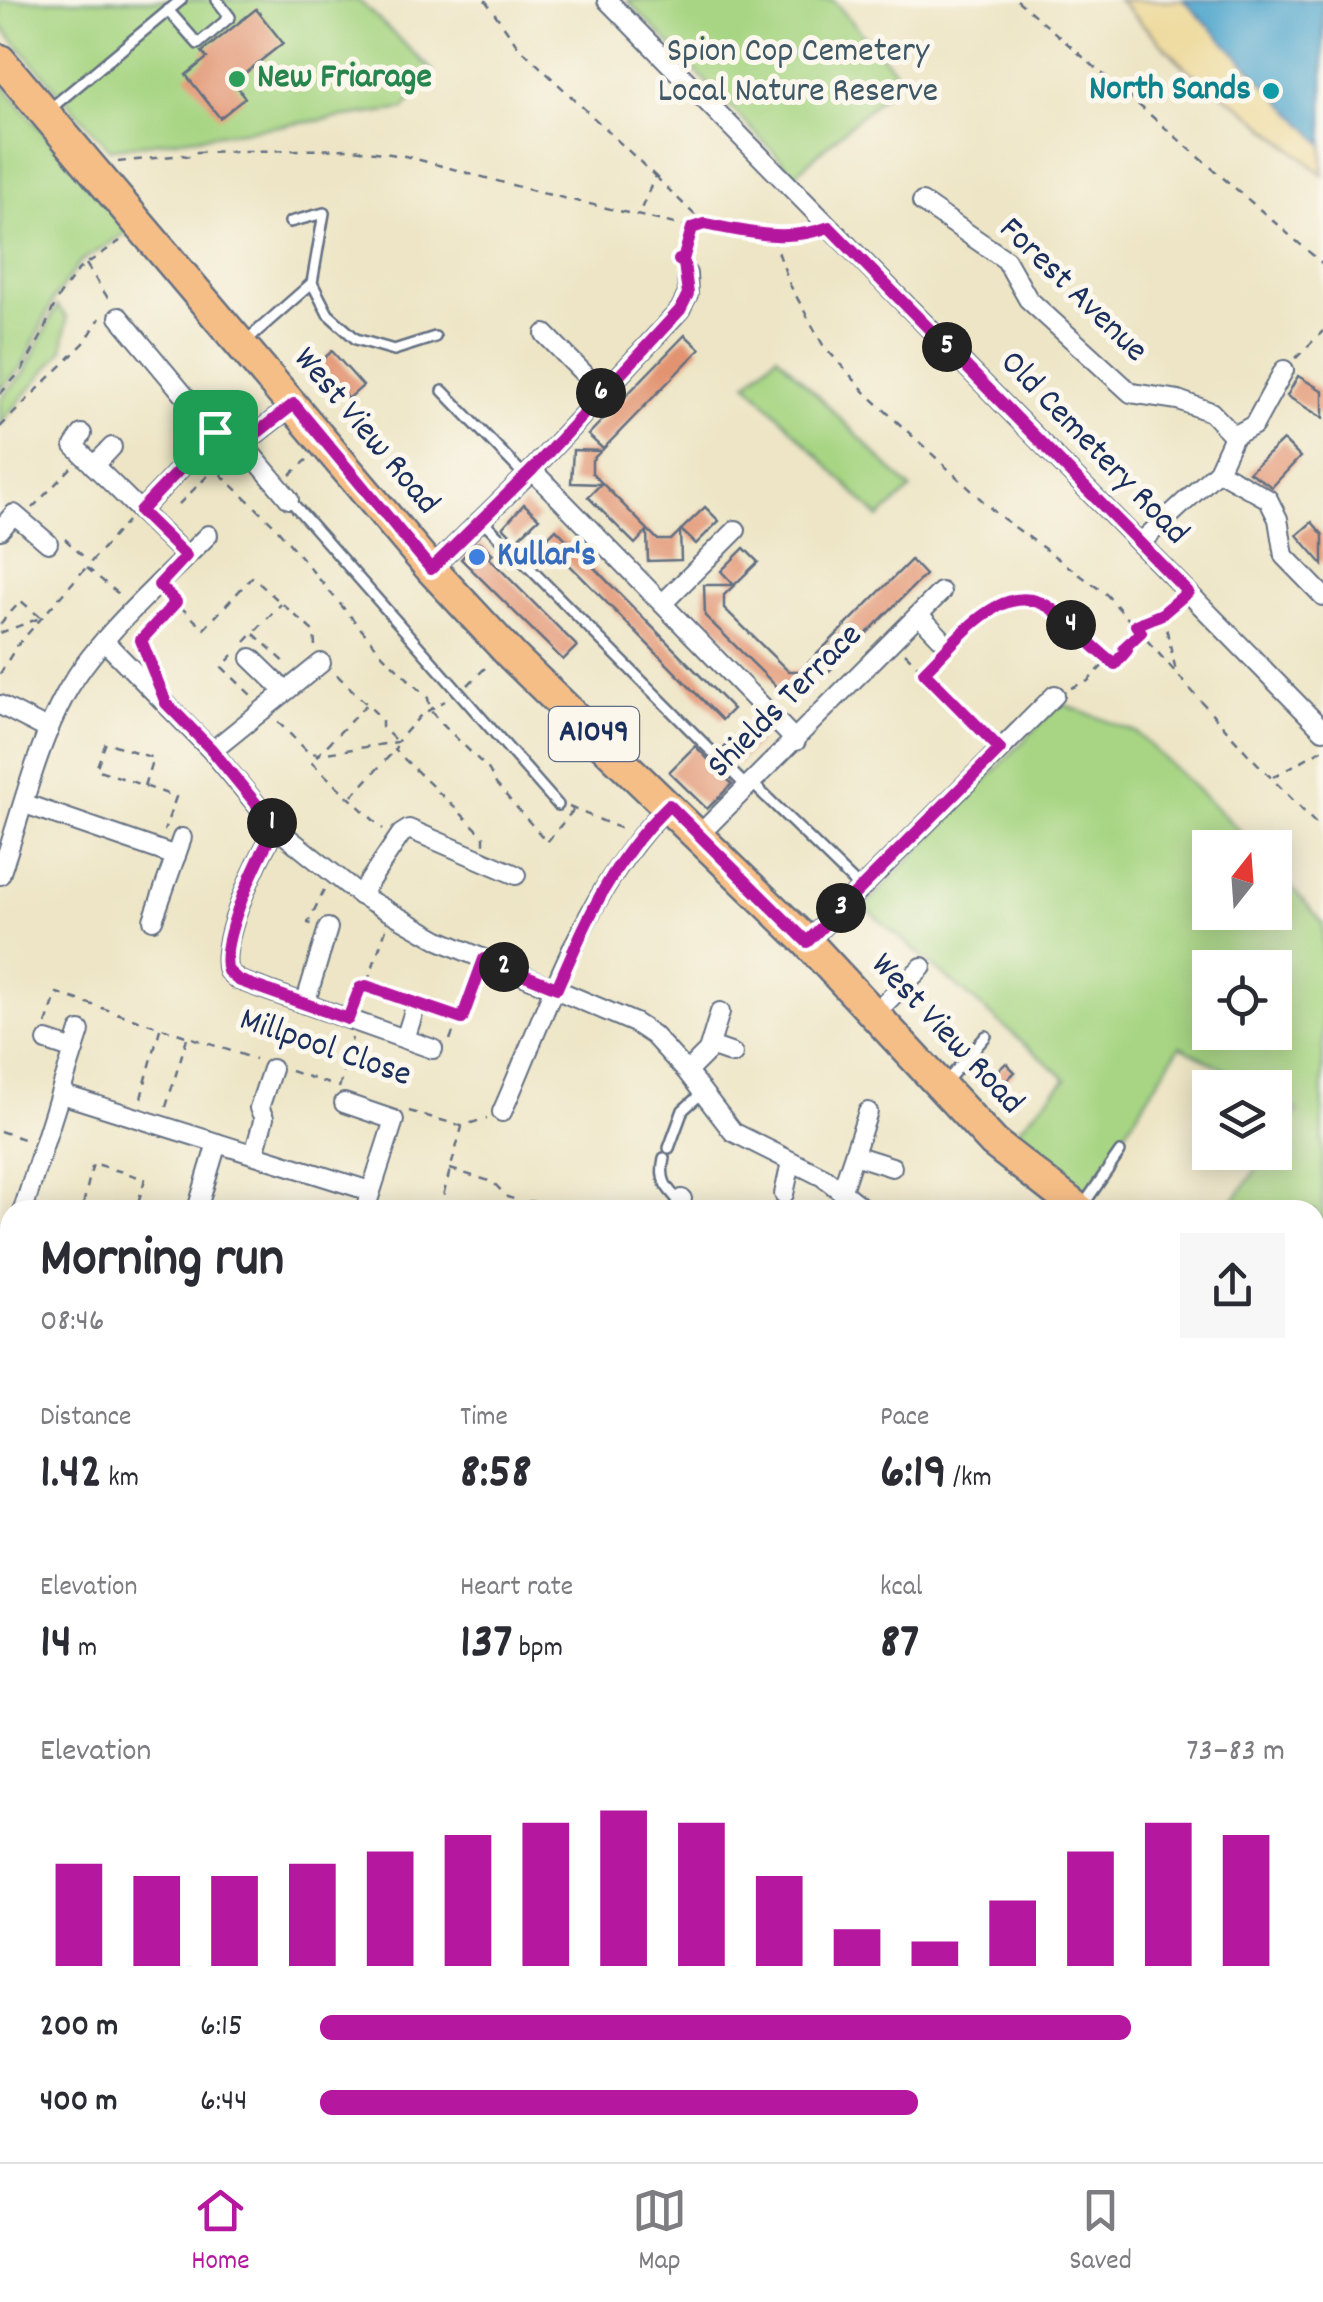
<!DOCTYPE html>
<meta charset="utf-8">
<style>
:root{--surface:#fff;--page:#f7f7f7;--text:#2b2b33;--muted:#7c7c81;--line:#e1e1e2;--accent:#b5179e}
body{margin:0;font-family:Dekko,sans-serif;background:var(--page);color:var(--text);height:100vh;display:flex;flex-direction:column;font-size:38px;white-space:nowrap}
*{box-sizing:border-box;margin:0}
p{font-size:32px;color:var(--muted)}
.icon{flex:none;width:55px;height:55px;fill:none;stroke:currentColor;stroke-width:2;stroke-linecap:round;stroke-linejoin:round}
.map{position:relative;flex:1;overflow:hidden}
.side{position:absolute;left:0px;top:1200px;width:1325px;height:962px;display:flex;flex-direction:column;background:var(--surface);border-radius:30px 30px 0 0;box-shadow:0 5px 25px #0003}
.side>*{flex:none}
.needle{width:65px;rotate:17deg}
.buttons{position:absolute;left:1192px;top:830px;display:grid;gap:20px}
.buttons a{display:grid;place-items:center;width:100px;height:100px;border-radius:0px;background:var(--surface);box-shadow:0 5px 25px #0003;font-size:50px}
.pin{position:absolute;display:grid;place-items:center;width:85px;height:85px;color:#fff;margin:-42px;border-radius:20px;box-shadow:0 5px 15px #0006}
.km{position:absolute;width:50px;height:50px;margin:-25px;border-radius:50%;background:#222;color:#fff;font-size:28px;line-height:50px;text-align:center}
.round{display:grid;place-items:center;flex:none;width:105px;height:105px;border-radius:0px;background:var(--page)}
.summary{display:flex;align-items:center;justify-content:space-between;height:170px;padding:0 40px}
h1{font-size:55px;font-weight:700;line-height:75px}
.stats{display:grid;grid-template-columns:repeat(3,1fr);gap:15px;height:170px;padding:10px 40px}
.stats div{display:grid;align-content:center}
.stats b{font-size:50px;font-weight:700}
.stats small{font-size:28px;font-weight:400}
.stats p{font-size:28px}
.chart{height:280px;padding:20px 40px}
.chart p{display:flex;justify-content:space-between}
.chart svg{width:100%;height:180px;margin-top:10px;stroke:var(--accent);stroke-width:6}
ul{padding:0 40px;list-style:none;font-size:32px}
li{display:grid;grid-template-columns:160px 120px 1fr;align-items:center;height:75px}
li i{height:25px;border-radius:12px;background:var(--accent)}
.menu{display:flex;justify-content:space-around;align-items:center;height:140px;border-top:2px solid var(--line);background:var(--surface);font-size:28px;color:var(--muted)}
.menu a{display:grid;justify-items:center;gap:5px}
.menu .active{color:var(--accent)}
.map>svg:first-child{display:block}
.green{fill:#a7d583;stroke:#618270;stroke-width:2.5;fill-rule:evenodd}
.sand{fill:#eeda9e;stroke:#84847e;stroke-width:2.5}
.water{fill:#50a6cd;stroke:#366a96;stroke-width:2.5}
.building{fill:#e29472}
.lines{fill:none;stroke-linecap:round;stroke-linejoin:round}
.lane-casing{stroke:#646f82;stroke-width:14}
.street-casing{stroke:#646f82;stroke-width:22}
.primary-casing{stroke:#646f82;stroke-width:35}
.path{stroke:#646f82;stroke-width:2.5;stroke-dasharray:8 8;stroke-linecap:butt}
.lane{stroke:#fff;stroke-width:9}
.street{stroke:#fff;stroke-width:18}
.primary{stroke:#f6be87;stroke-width:30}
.rail-casing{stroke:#1b2f5e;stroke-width:9}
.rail{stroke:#fbf7ec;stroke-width:5;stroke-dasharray:15;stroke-linecap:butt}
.route-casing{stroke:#fff;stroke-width:20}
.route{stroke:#b5179e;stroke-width:12}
.leisure-dot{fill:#2e9e5b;stroke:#fbf7ec;stroke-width:4}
.culture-dot{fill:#0f9aa8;stroke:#fbf7ec;stroke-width:4}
.shop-dot{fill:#3f7fe0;stroke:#fbf7ec;stroke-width:4}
.labels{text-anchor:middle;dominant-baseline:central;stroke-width:10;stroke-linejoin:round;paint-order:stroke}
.shield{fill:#fbf7ec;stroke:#5e6b89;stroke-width:2.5}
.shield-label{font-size:32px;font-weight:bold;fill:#1b2f5e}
.park-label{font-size:35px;fill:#3e5867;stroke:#fbf7ec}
.leisure-label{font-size:35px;font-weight:bold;fill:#27864d;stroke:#fbf7ec;text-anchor:start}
.culture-label{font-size:35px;font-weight:bold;fill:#0d838f;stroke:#fbf7ec;text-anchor:end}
.street-label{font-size:35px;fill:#1b2f5e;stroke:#fbf7ec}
.shop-label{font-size:35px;font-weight:bold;fill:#366cbe;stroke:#fbf7ec;text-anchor:start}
</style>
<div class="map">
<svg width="1323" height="2162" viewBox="0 0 1323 2162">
<rect width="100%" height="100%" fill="#fbf7ec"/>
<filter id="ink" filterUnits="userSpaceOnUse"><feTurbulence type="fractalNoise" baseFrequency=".01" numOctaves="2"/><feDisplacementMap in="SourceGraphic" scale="20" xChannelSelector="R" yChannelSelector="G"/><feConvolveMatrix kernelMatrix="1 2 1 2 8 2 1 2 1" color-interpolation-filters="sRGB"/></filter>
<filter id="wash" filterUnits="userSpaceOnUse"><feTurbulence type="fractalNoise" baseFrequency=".0048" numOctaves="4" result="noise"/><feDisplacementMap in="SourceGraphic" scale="40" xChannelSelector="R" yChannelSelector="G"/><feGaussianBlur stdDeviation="2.25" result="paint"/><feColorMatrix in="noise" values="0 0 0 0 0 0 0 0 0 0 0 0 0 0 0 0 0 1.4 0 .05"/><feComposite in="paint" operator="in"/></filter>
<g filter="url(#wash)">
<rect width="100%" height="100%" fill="#ede5c5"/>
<g class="green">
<polygon points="0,0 358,0 433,71 404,109 109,149 0,25"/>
<polygon points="627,0 833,0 902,79 795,174"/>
<polygon points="0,82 128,232 80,262 55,297 22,366 0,390"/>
<polygon points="57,306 67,318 63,350 0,424 0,399 25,372"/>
<polygon points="777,355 911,489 879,518 747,383"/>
<path d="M1060 703 1136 732 1257 847 1210 848V912H1275V868L1323 923V1302L1315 1297V1210H1227L1268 1153 1275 1152V1143L1298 1111 1275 1098V1088L1257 1087 1180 1046 1086 1194 1013 1135 1066 1079 864 907ZM1210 968H1275V1032H1210Z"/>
</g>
<polygon class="sand" points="1118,0 1323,0 1323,175 1248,112 1189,71"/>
<polygon class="water" points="1183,0 1323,0 1323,144 1197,14"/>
<g id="blocks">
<g class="building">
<polygon points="256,9 283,43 234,82 245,98 220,118 186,75 207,58 202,52"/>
<polygon points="685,335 700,349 603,449 588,435"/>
<polygon points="332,351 363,386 348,399 340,390 336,393 321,377 326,373 318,364"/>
<polygon points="1298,376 1323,391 1323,418 1287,396"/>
<polygon points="1283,440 1300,457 1272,487 1249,472"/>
<polygon points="573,450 601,451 592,460 592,473 658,540 671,540 680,531 681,560 648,561 647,531 635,544 588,497 601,484 571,483"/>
<polygon points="524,504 539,518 516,540 503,527"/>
<polygon points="705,507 719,521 696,544 681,530"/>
<polygon points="1312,522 1323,535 1323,565 1297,535"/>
<polygon points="556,529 733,709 722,720 545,540"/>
<polygon points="477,543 482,543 493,554 489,558 577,646 563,660 461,559"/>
<polygon points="744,548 758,562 724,595 724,608 788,671 800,671 809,662 809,691 777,691 777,687 705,616 704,585 734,585 721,571"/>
<polygon points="911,560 925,575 826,674 811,660"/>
<polygon points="745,727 760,741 736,765 722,750"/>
<polygon points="695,746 732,784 707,809 669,772"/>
<polygon points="1006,1063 1015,1072 994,1093 985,1083"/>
</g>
</g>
</g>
<g filter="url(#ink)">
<use href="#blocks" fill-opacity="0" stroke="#646f82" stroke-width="2.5"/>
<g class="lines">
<defs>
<g id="lane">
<polyline points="168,10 198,44 230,17 217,0"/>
<polyline points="51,108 181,0"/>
<polyline points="290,222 324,213 312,283 328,314 356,339 394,350 435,337"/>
<polyline points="247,340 312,283"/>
<polyline points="443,391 525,476"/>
<polyline points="289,499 558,805"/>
<polyline points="482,520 748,788"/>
<polyline points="752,783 861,889"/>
<polyline points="945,1083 986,1036"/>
<polyline points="669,1148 683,1110 702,1093"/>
<path d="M664 1158C659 1180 666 1188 681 1203"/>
<polyline points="1084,1204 1120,1152"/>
<polyline points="528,1210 531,1207"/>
<polyline points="1315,1638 1323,1644"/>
<polyline points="1315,1907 1323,1926"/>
<polyline points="1315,1945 1323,1945"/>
</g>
<g id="street">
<polyline points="607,0 1323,730"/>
<polyline points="922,202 1006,260 1028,299 1131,393 1178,400 1211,412 1234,436"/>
<polyline points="119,317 215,432"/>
<polyline points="545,334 602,392"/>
<polyline points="82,434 74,446 186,556"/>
<polyline points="243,444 289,499"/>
<polyline points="94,466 112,447"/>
<polyline points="532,470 796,741"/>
<polyline points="1218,471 1268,499 1278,519 1284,556 1323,596"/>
<polyline points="140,511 215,432 230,432 243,444 293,405"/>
<polyline points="0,530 14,514 48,543"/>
<polyline points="1140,543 1218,471 1234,436 1254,425 1284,370"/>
<polyline points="431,569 532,470 680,310 688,294 687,274"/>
<polyline points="664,602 736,530"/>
<polyline points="919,615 940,637"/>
<polyline points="105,642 212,751 276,828 360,895 439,940 635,1023 653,1035 687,1072 733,1132 823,1177 865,1210"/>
<polyline points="251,658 285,691"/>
<polyline points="0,705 49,730"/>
<polyline points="212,751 321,663"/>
<polyline points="25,804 176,856"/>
<path d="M276 828C259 854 218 943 228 971L238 980 433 1049"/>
<polyline points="699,835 941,592"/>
<path d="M0 875C21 816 35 750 65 695 95 639 163 581 208 535"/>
<polyline points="360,895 401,834 409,829 516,875"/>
<polyline points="153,920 182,838"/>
<polyline points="807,942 1055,695"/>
<polyline points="305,1004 328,928"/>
<polyline points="875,1013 922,967"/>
<polyline points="405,1039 414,1011"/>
<polyline points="47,1041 74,1050"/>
<polyline points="710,1046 733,1054"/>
<polyline points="687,1072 708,1051 720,1012"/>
<polyline points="61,1094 370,1191"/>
<polyline points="344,1103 394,1120 365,1210"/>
<path d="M502 1112C549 1006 585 888 669 805"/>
<polyline points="254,1154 264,1118 259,1108 272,1069"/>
<polyline points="854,1155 892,1167"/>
<polyline points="842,1190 868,1112"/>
<polyline points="784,1194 791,1162"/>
<polyline points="23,1210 80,1031"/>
<polyline points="197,1210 217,1143"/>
<polyline points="679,1210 682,1199"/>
<polyline points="0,1298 10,1251"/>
<polyline points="87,2162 88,2152"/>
</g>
<g id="primary">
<polyline points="0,60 431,569 513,657 807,942 994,1143 1080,1210"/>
<polyline points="1315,1362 1323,1368"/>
<polyline points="1315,1472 1323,1471"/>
<polyline points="0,1550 10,1547"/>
</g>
</defs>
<use href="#lane" class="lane-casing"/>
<use href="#street" class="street-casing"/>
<use href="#primary" class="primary-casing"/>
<g class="path">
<polyline points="485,0 518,46 655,176 639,214"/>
<polyline points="1017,0 1323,264"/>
<polyline points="118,162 182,155 191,157 197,152 353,149 405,156 538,192 692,228 704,224 773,237 810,234"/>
<polyline points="655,176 703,223"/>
<polyline points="773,237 790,285 823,345 867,394 997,514 1106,594 1247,753 1323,831"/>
<polyline points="683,255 691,230"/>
<polyline points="86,264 111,303"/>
<polyline points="1296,358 1323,331"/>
<polyline points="0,394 22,370 41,337 57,299 79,269 120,241"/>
<polyline points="224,413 248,392"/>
<polyline points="0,427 85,342 100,318"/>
<polyline points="209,463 273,524 383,655 428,698 430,710 439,721 489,770 496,784 547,842 575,808"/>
<polyline points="290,475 307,460"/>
<polyline points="179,504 230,454"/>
<polyline points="32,508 72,467"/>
<polyline points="65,539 88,561"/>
<polyline points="87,568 120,595"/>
<polyline points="169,596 204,629 252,577 314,632 315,646"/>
<polyline points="1163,614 1176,671"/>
<polyline points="0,624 21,601 40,617"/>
<polyline points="1136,625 1163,614 1175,603"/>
<polyline points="0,633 40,618"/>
<polyline points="254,634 289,666"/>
<path d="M959 639C973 626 990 605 1009 599 1049 586 1087 643 1115 664L1127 650 1124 648 1140 632"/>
<polyline points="245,642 281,604"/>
<polyline points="905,653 924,672 942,655"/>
<polyline points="233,655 222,667 251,695"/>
<polyline points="150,660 141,640 175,603"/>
<polyline points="925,673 986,735"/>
<polyline points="0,674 16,647 127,521"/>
<polyline points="337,675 382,719 382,727 397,742 395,750 484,836 484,844"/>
<polyline points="468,685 487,666"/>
<polyline points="1071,688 1088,681 1108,660"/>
<polyline points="366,705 311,762 383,829"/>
<polyline points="278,722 309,753 320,754 397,742 421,715 445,701"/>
<polyline points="1273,777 1323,749"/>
<polyline points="144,786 153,758 106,742 96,769 176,797 164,831"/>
<polyline points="352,796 394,751"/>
<polyline points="569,807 622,829"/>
<polyline points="311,924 308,923 325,888"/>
<polyline points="386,929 366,986 401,998"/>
<polyline points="354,1004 361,988 365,987"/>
<polyline points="432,1009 462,1019 478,976"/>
<polyline points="46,1024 57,993 255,1059"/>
<polyline points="450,1040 458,1019"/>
<polyline points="291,1071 335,1086"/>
<polyline points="339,1088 352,1038"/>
<polyline points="141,1098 160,1029"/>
<polyline points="166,1107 187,1038"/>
<polyline points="409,1111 462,1126 487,1118"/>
<polyline points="0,1131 26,1140"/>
<polyline points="450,1169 493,1182 507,1197 520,1201"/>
<polyline points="97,1210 83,1205 93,1163 145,1179 136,1210"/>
<polyline points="439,1210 462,1127"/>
<polyline points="0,1336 10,1339"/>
<polyline points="0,1366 10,1369"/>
<polyline points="0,1445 10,1447"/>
<polyline points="1315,1446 1323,1440"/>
</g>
<use href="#lane" class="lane"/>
<use href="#street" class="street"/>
<use href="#primary" class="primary"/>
<defs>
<g id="rail">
<polyline points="0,1925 10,1928"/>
<polyline points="1315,1999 1323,1997"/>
<polyline points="1101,2152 1116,2162"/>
</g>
</defs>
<use href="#rail" class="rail-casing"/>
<use href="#rail" class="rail"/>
</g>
</g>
<g class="lines" filter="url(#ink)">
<defs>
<path id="route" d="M704 224C748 232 786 243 829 227L1188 592 1162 614 1136 625 1141 632 1124 648 1127 650 1115 664C1094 649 1076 628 1056 612 1006 571 958 640 924 672L1000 749 807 942 669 805C611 862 589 915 557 988L484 959 462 1019 366 986 360 988 348 1019 238 980 228 971C218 944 259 853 276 828L212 750 166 703 141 640 176 602 159 585 186 556 140 511 215 432H230L243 444 294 404 431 569 532 470 680 310 688 294 684 263 679 260H683L692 228Z"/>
</defs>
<use href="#route" class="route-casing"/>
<use href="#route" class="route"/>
</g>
<circle class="leisure-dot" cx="237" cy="79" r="10"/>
<circle class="culture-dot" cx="1271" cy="91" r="10"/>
<circle class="shop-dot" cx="477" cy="557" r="10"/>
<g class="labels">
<rect class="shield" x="549" y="707" width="90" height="54" rx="8"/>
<g class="shield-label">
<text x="594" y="734">A1049</text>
</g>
<g class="park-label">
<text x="798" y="53">Spion Cop Cemetery<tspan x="798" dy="40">Local Nature Reserve</tspan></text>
</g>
<g class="leisure-label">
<text x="257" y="79">New Friarage</text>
</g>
<g class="culture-label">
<text x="1251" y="91">North Sands</text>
</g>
<g class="street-label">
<text transform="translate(1072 291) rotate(44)">Forest Avenue</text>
<text transform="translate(365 432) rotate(50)">West View Road</text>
<text transform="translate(1093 449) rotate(46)">Old Cemetery Road</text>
<text transform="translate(786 702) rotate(-45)">Shields Terrace</text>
<text transform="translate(946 1035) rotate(47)">West View Road</text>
<text transform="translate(325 1049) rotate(19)">Millpool Close</text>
</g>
<g class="shop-label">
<text x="497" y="557">Kullar's</text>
</g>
</g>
</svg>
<div class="buttons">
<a><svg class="needle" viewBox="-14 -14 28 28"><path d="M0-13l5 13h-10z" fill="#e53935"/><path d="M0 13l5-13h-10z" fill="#7c7c81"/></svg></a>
<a><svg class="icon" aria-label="locate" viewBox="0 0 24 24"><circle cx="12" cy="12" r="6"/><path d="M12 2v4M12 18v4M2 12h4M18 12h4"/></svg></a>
<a><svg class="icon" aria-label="layers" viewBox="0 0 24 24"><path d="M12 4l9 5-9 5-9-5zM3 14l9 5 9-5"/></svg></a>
</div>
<div class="pin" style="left:215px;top:432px;background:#1e9e55"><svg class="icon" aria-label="arrive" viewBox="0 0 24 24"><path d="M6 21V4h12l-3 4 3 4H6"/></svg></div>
<b class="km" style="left:272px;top:823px">1</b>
<b class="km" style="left:504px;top:967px">2</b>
<b class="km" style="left:841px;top:908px">3</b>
<b class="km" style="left:1071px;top:625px">4</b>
<b class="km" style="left:947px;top:347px">5</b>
<b class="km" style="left:601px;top:393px">6</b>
<section class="side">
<div class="summary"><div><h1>Morning run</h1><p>08:46</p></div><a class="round"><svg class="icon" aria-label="share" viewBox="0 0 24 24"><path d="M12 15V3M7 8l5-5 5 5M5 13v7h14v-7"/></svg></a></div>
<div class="stats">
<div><p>Distance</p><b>1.42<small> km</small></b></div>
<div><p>Time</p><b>8:58</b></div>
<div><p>Pace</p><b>6:19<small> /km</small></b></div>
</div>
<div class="stats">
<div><p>Elevation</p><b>14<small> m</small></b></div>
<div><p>Heart rate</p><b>137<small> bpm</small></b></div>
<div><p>kcal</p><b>87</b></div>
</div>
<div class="chart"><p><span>Elevation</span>73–83 m</p>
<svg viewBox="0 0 160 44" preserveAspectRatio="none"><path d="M5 44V19M15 44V22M25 44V22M35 44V19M45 44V16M55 44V12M65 44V9M75 44V6M85 44V9M95 44V22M105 44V35M115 44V38M125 44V28M135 44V16M145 44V9M155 44V12"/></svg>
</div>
<ul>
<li><b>200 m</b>6:15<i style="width:84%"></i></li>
<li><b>400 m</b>6:44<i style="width:62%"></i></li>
</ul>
</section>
</div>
<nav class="menu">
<a class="active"><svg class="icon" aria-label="home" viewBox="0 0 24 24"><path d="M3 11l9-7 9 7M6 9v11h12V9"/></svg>Home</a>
<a><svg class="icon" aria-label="map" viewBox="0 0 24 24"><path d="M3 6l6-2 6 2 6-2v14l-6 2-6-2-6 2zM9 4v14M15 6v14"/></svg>Map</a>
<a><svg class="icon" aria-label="saved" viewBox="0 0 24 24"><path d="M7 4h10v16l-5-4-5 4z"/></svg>Saved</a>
</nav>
